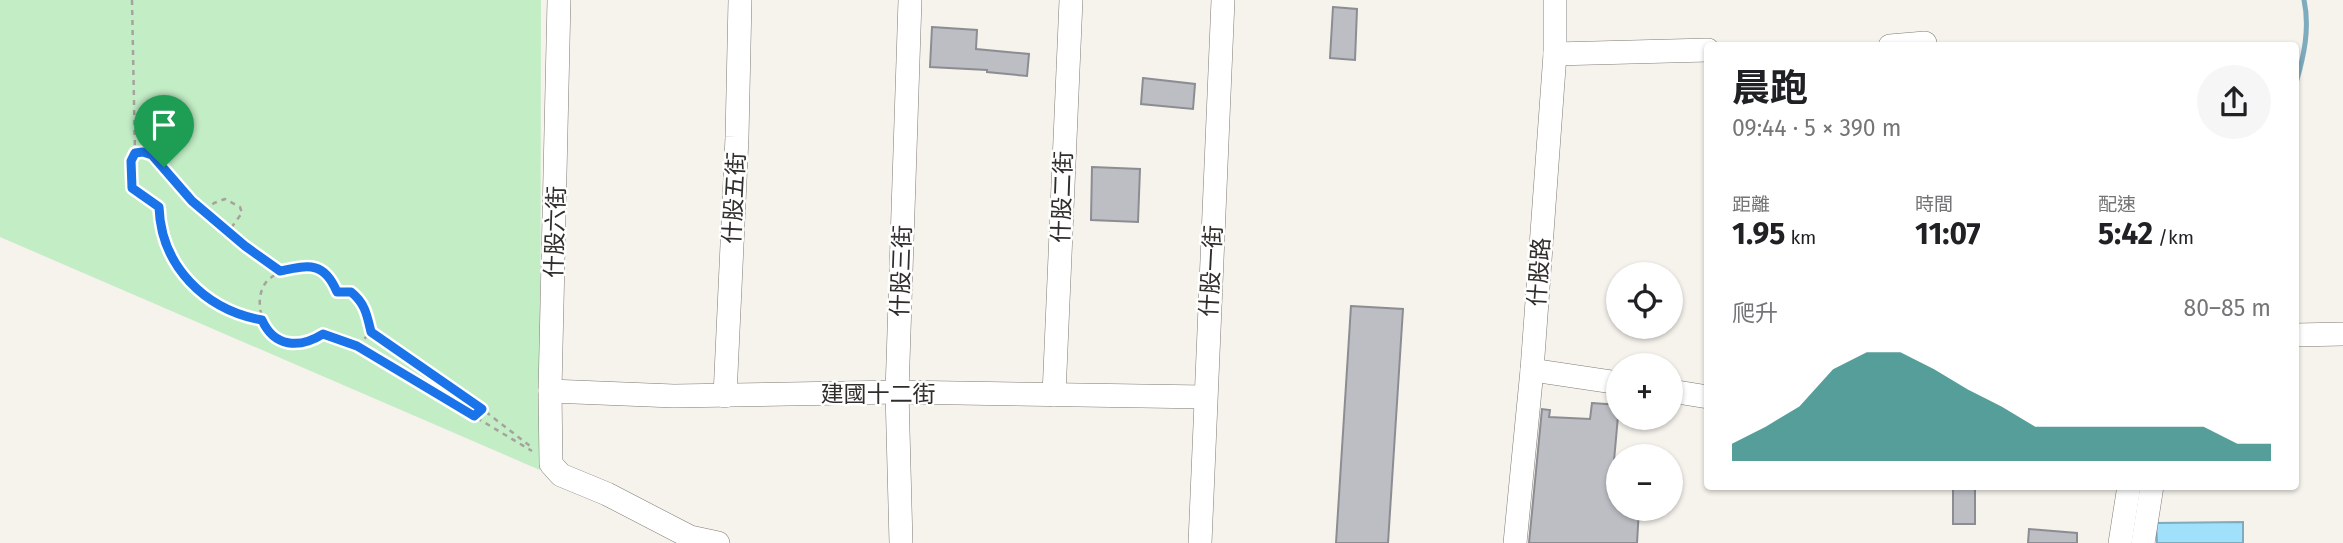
<!DOCTYPE html>
<html lang="zh-TW">
<meta charset="utf-8">
<style>
:root{--surface:#fff;--page:#f6f6f6;--text:#202124;--muted:#757577;--accent:#0f766e}
body{margin:0;font-family:"Fira Sans","Noto Sans TC",sans-serif;background:var(--page);color:var(--text);height:100vh;display:flex;flex-direction:column;font-size:26px;white-space:nowrap}
*{box-sizing:border-box;margin:0}
p{font-size:23px;color:var(--muted)}
.icon{flex:none;width:38px;height:38px;fill:none;stroke:currentColor;stroke-width:2;stroke-linecap:round;stroke-linejoin:round}
.map{position:relative;flex:1;overflow:hidden}
.sheet{position:absolute;left:1704px;top:42px;width:595px;height:448px;display:flex;flex-direction:column;background:var(--surface);border-radius:7px;box-shadow:0 2px 5px #0004}
.sheet>*{flex:none}
.tools{position:absolute;left:1606px;top:262px;display:grid;gap:14px}
.tools a{display:grid;place-items:center;width:77px;height:77px;border-radius:50%;background:var(--surface);box-shadow:0 2px 5px #0004;font-size:35px}
.pin{position:absolute;display:grid;place-items:center;width:60px;height:60px;color:#fff;margin:-72px -30px;border-radius:50% 50% 50% 0;rotate:-45deg;box-shadow:0 0 7px #0007}
.pin .icon{rotate:45deg}
.round{display:grid;place-items:center;flex:none;width:74px;height:74px;border-radius:37px;background:var(--page)}
.overview{display:flex;align-items:center;justify-content:space-between;height:119px;padding:0 28px}
h1{font-size:38px;font-weight:700;line-height:52px}
.metrics{display:grid;grid-template-columns:repeat(3,1fr);gap:10px;height:119px;padding:7px 28px}
.metrics div{display:grid;align-content:center}
.metrics b{font-size:30px;font-weight:700}
.metrics small{font-size:19px;font-weight:400}
.metrics p{font-size:19px}
.chart{height:196px;padding:14px 28px}
.chart p{display:flex;justify-content:space-between}
.chart svg{width:100%;height:126px;margin-top:7px;fill:var(--accent);opacity:.7}
.map>svg:first-child{display:block}
.green{fill:#c2edc5}
.water{fill:#a0e0fb;stroke:#7eabbd;stroke-width:2}
.lines{fill:none;stroke-linecap:round;stroke-linejoin:round}
.stream{stroke:#7eabbd;stroke-width:5}
.building{fill:#bdbec4;stroke:#8c8d93;stroke-width:2}
.minor-casing{stroke:#7f7b75;stroke-width:24}
.path{stroke:#a6a39e;stroke-width:2.5;stroke-dasharray:5 5;stroke-linecap:butt}
.minor{stroke:#fff;stroke-width:23}
.route-casing{stroke:#fff;stroke-width:14}
.route{stroke:#1a73e8;stroke-width:9}
.labels{text-anchor:middle;dominant-baseline:central;stroke-width:5;stroke-linejoin:round;paint-order:stroke}
.street-label{font-size:23px;fill:#2f2e2b;stroke:#fff}
</style>
<div class="map">
<svg width="2343" height="543" viewBox="0 0 2343 543">
<rect width="100%" height="100%" fill="#f6f2ec"/>
<polygon class="green" points="0,0 541,0 540,470 0,237"/>
<polygon class="water" points="2243,522 2243,543 2157,543 2156,523"/>
<g class="lines">
<path class="stream" d="M2296 83C2304 56 2310 28 2304 0"/>
</g>
<g class="building">
<polygon points="1333,7 1357,9 1355,60 1330,58"/>
<polygon points="932,27 977,30 976,49 1029,54 1027,76 987,72 987,70 930,67"/>
<polygon points="1143,78 1195,84 1193,109 1141,104"/>
<polygon points="1092,167 1140,169 1138,222 1091,220"/>
<polygon points="1351,306 1403,309 1388,543 1336,543"/>
<polygon points="1592,403 1619,405 1612,483 1619,483 1619,509 1639,509 1637,543 1529,543 1542,409 1550,410 1549,417 1590,419"/>
<rect x="1953" y="486" width="22" height="38"/>
<polygon points="2029,529 2077,533 2077,543 2028,543"/>
</g>
<g class="lines">
<defs>
<g id="minor">
<polyline points="559,0 550,391 551,464 561,475 607,494 690,537 718,543"/>
<polyline points="1890,46 1925,43"/>
<polyline points="1555,54 1708,50"/>
<polyline points="2296,335 2343,334"/>
<polyline points="1532,370 1619,383"/>
<polyline points="550,391 674,396 897,392 1205,397"/>
<polyline points="1671,391 1708,397"/>
<polyline points="1054,395 1071,0"/>
<polyline points="725,396 737,137 740,0"/>
<polyline points="901,543 897,392 910,0"/>
<polyline points="1200,543 1223,0"/>
<polyline points="1515,543 1532,370 1555,54 1555,0"/>
<polyline points="2120,543 2129,486"/>
<polyline points="2143,543 2152,486"/>
</g>
</defs>
<use href="#minor" class="minor-casing"/>
<g class="path">
<polyline points="132,0 135,153"/>
<polyline points="205,211 214,203 225,199 240,207 242,213 228,232"/>
<path d="M262 320C205 310 161 266 159 207L132 188 131 161 135 153 143 152 152 155 192 201 245 246 280 271C309 265 324 261 337 292L351 291C365 303 367 315 371 332L357 346 323 334C293 353 264 344 260 307 259 298 261 288 267 281 271 277 276 274 280 271"/>
<polyline points="371,332 482,409 530,446"/>
<polyline points="357,346 532,451"/>
</g>
<use href="#minor" class="minor"/>
</g>
<g class="lines">
<defs>
<path id="route" d="M143 152 152 155 192 201 245 246 280 271C309 265 324 261 337 292H351C365 303 367 315 371 332L482 409 474 416 357 346 323 334C299 349 274 347 262 320 205 310 161 266 159 207L132 188 131 161 135 153Z"/>
</defs>
<use href="#route" class="route-casing"/>
<use href="#route" class="route"/>
</g>
<g class="labels">
<g class="street-label">
<text transform="translate(1062 197) rotate(-88)">什股二街</text>
<text transform="translate(734 198) rotate(-87)">什股五街</text>
<text transform="translate(555 232) rotate(-88)">什股六街</text>
<text transform="translate(901 271) rotate(-88)">什股三街</text>
<text transform="translate(1211 271) rotate(-87)">什股一街</text>
<text transform="translate(1539 272) rotate(-86)">什股路</text>
<text x="878" y="394">建國十二街</text>
</g>
</g>
</svg>
<div class="tools">
<a><svg class="icon" aria-label="locate" viewBox="0 0 24 24"><circle cx="12" cy="12" r="6"/><path d="M12 2v4M12 18v4M2 12h4M18 12h4"/></svg></a>
<a>+</a>
<a>−</a>
</div>
<div class="pin" style="left:164px;top:167px;background:#1e9e55"><svg class="icon" aria-label="arrive" viewBox="0 0 24 24"><path d="M6 21V4h12l-3 4 3 4H6"/></svg></div>
<section class="sheet">
<div class="overview"><div><h1>晨跑</h1><p>09:44 · 5 × 390 m</p></div><a class="round"><svg class="icon" aria-label="share" viewBox="0 0 24 24"><path d="M12 15V3M7 8l5-5 5 5M5 13v7h14v-7"/></svg></a></div>
<div class="metrics">
<div><p>距離</p><b>1.95<small> km</small></b></div>
<div><p>時間</p><b>11:07</b></div>
<div><p>配速</p><b>5:42<small> /km</small></b></div>
</div>
<div class="chart"><p><span>爬升</span>80–85 m</p>
<svg viewBox="0 0 160 44" preserveAspectRatio="none"><path d="M0 44V38L10 32L20 25L30 12L40 6L50 6L60 12L70 19L80 25L90 32L100 32L110 32L120 32L130 32L140 32L150 38L160 38V44z"/></svg>
</div>
</section>
</div>
